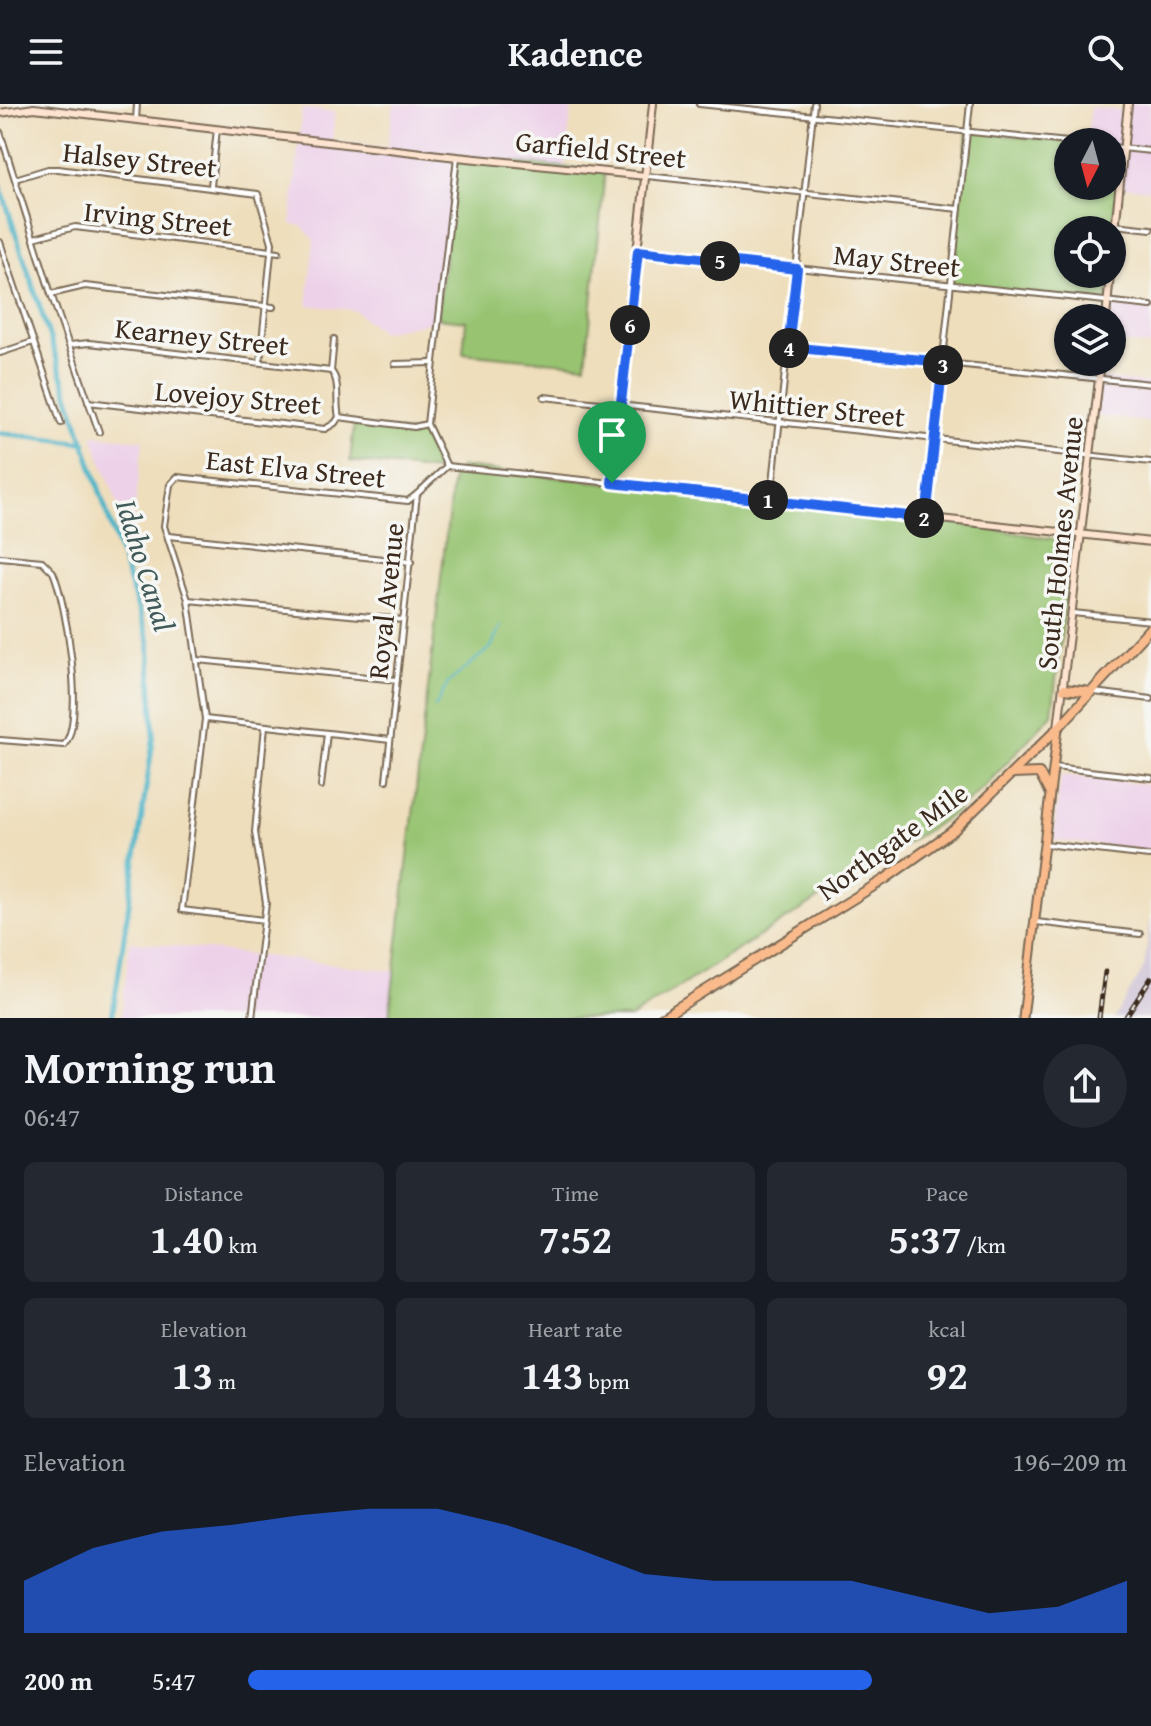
<!DOCTYPE html>
<meta charset="utf-8">
<style>
:root{--surface:#171b24;--page:#242831;--text:#f1f3f6;--muted:#9ea1a6;--accent:#2563eb}
body{margin:0;font-family:"Gentium Book Plus",serif;background:var(--page);color:var(--text);height:100vh;display:flex;flex-direction:column;font-size:30px;white-space:nowrap}
*{box-sizing:border-box;margin:0}
p{font-size:26px;color:var(--muted)}
.icon{flex:none;width:44px;height:44px;fill:none;stroke:currentColor;stroke-width:2;stroke-linecap:round;stroke-linejoin:round}
.map{position:relative;height:914px;overflow:hidden}
.sheet{display:flex;flex-direction:column;background:var(--surface);flex:1}
.sheet>*{flex:none}
.needle{width:52px;rotate:186deg}
.buttons{position:absolute;left:1054px;top:24px;display:grid;gap:16px}
.buttons a{display:grid;place-items:center;width:72px;height:72px;border-radius:50%;background:var(--surface);box-shadow:0 2px 6px #0004;font-size:40px}
.pin{position:absolute;display:grid;place-items:center;width:68px;height:68px;color:#fff;margin:-82px -34px;border-radius:50% 50% 50% 0;rotate:-45deg;box-shadow:0 0 8px #0007}
.pin .icon{rotate:45deg}
.km{position:absolute;width:40px;height:40px;margin:-20px;border-radius:50%;background:#222;color:#fff;font-size:22px;line-height:40px;text-align:center}
.round{display:grid;place-items:center;flex:none;width:84px;height:84px;border-radius:42px;background:var(--page)}
.head{display:flex;align-items:center;justify-content:space-between;height:136px;padding:0 24px}
h1{font-size:44px;font-weight:800;line-height:60px}
.figures{display:grid;grid-template-columns:repeat(3,1fr);gap:12px;height:136px;padding:8px 24px}
.figures div{display:grid;align-content:center;border-radius:12px;background:var(--page);text-align:center}
.figures b{font-size:40px;font-weight:800}
.figures small{font-size:22px;font-weight:400}
.figures p{font-size:22px}
.chart{height:224px;padding:16px 24px}
.chart p{display:flex;justify-content:space-between}
.chart svg{width:100%;height:144px;margin-top:8px;fill:var(--accent);opacity:.7}
ul{padding:0 24px;list-style:none;font-size:26px}
li{display:grid;grid-template-columns:128px 96px 1fr;align-items:center;height:60px}
li i{height:20px;border-radius:10px;background:var(--accent)}
header{display:flex;justify-content:space-between;align-items:center;height:104px;padding:0 24px;background:var(--surface);font-size:36px;font-weight:800}
.map>svg:first-child{display:block}
.built{fill:#edd1e9}
.industrial{fill:#ccbfd4}
.green{fill:#98c472;stroke:#6a7748;stroke-width:2}
.lines{fill:none;stroke-linecap:round;stroke-linejoin:round}
.stream{stroke:#4ab4c8;stroke-width:2}
.canal{stroke:#4ab4c8;stroke-width:5}
.street-casing{stroke:#7a6955;stroke-width:8}
.secondary-casing{stroke:#7a6955;stroke-width:10}
.primary-casing{stroke:#7a6955;stroke-width:11}
.highway-casing{stroke:#7a6955;stroke-width:12}
.street{stroke:#fff;stroke-width:4}
.secondary{stroke:#fde4d1;stroke-width:6}
.primary{stroke:#fabb8c;stroke-width:7}
.highway{stroke:#fabb8c;stroke-width:8}
.rail-casing{stroke:#3b2a1e;stroke-width:5}
.rail{stroke:#f6f6f2;stroke-width:2;stroke-dasharray:6;stroke-linecap:butt}
.route-casing{stroke:#fff;stroke-width:16}
.route{stroke:#2563eb;stroke-width:10}
.labels{text-anchor:middle;dominant-baseline:central;stroke-width:7;stroke-linejoin:round;paint-order:stroke}
.street-label{font-size:28px;fill:#3b2a1e;stroke:#f6f6f2}
.water-label{font-size:30px;font-style:italic;fill:#405a5a;stroke:#f6f6f2}
</style>
<header><svg class="icon" aria-label="menu" viewBox="0 0 24 24"><path d="M4 6h16M4 12h16M4 18h16"/></svg>Kadence<svg class="icon" aria-label="search" viewBox="0 0 24 24"><circle cx="10" cy="10" r="6"/><path d="M15 15l6 6"/></svg></header>
<div class="map">
<svg width="1151" height="914" viewBox="0 0 1151 914">
<rect width="100%" height="100%" fill="#f6f6f2"/>
<filter id="ink" filterUnits="userSpaceOnUse"><feTurbulence type="fractalNoise" baseFrequency=".0125" numOctaves="2"/><feDisplacementMap in="SourceGraphic" scale="16" xChannelSelector="R" yChannelSelector="G"/><feConvolveMatrix kernelMatrix="1 2 1 2 8 2 1 2 1" color-interpolation-filters="sRGB"/></filter>
<filter id="wash" filterUnits="userSpaceOnUse"><feTurbulence type="fractalNoise" baseFrequency=".006" numOctaves="4" result="noise"/><feDisplacementMap in="SourceGraphic" scale="32" xChannelSelector="R" yChannelSelector="G"/><feGaussianBlur stdDeviation="1.8" result="paint"/><feColorMatrix in="noise" values="0 0 0 0 0 0 0 0 0 0 0 0 0 0 0 0 0 1.4 0 .05"/><feComposite in="paint" operator="in"/></filter>
<g filter="url(#wash)">
<rect width="100%" height="100%" fill="#eedebc"/>
<g class="built">
<polygon points="394,0 572,0 565,63 437,217 381,228 354,206 307,201 314,136 302,122 291,120 302,4 335,8 332,37 387,44"/>
<polygon points="1128,0 1151,0 1151,86 1119,83 1112,38 1087,38 1090,3 1127,7"/>
<polygon points="1107,198 1151,202 1151,242 1112,238 1112,214 1106,214"/>
<polygon points="1099,274 1151,280 1151,318 1095,312"/>
<polygon points="92,331 143,336 132,429 129,430"/>
<polygon points="1061,671 1151,681 1151,747 1053,736"/>
<polygon points="130,837 395,867 389,914 121,914"/>
</g>
<polygon class="industrial" points="1151,813 1151,914 1114,914 1144,864"/>
<g class="green">
<polygon points="967,27 1068,38 1068,82 1112,82 1112,43 1123,44 1112,126 1068,126 1068,170 1110,170 1107,198 952,182"/>
<polygon points="457,53 605,67 586,261 463,249 466,217 437,214"/>
<polygon points="354,321 425,331 440,359 436,367 350,357"/>
<polygon points="462,363 926,414 1065,437 1071,447 1052,610 985,682 956,708 630,914 389,914 453,372"/>
</g>
<g class="lines">
<polyline class="stream" points="435,603 448,579 491,543 501,521"/>
<g class="canal">
<polyline points="0,81 149,538 154,630 112,914"/>
<polyline points="0,329 86,339"/>
</g>
</g>
</g>
<g filter="url(#ink)">
<g class="lines">
<defs>
<g id="street">
<polyline points="699,0 1068,38"/>
<polyline points="136,16 137,0"/>
<polyline points="0,28 51,190 99,328"/>
<polyline points="1112,43 1151,47"/>
<polyline points="647,72 959,105"/>
<polyline points="15,75 48,65 58,65 258,90 272,139 260,258"/>
<polyline points="211,82 217,25"/>
<polyline points="1115,121 1151,125"/>
<polyline points="34,134 75,123 279,148"/>
<polyline points="0,138 61,319"/>
<polyline points="638,147 1151,202"/>
<polyline points="51,190 85,182 273,203"/>
<path d="M334 235 331 267C341 278 335 298 339 313"/>
<polyline points="70,241 89,239 331,267"/>
<polyline points="788,243 1151,280"/>
<polyline points="0,249 33,238"/>
<polyline points="395,260 433,259"/>
<polyline points="544,293 1151,358"/>
<polyline points="88,298 325,325 335,319 339,313"/>
<polyline points="339,313 414,323 427,320"/>
<polyline points="447,362 427,320 457,53"/>
<polyline points="447,362 612,379"/>
<polyline points="771,397 814,0"/>
<polyline points="926,414 970,0"/>
<polyline points="169,432 411,458"/>
<path d="M0 453 42 457 53 468C66 498 86 616 64 641L0 636"/>
<polyline points="188,496 403,516"/>
<polyline points="1073,509 1151,517"/>
<polyline points="198,556 397,576"/>
<polyline points="1094,588 1151,595"/>
<polyline points="205,615 390,636"/>
<polyline points="1054,663 1151,674"/>
<polyline points="386,676 417,390 447,362"/>
<polyline points="321,682 327,629"/>
<polyline points="1045,740 1149,752"/>
<polyline points="264,816 182,806 205,615 188,496 164,422 170,381 177,373 408,397 417,390"/>
<polyline points="1036,818 1140,830"/>
<polyline points="252,914 266,799 255,728 265,622"/>
</g>
<g id="secondary">
<polyline points="653,0 612,379 1151,438"/>
<polyline points="0,9 34,4 457,53 646,72"/>
<polyline points="1112,155 1128,0"/>
<polyline points="1106,214 1110,170"/>
<polyline points="1058,624 1101,258"/>
</g>
<polyline id="primary" points="1023,914 1058,624"/>
<g id="highway">
<polyline points="1064,585 1092,588"/>
<polyline points="1013,670 1039,669 1049,688"/>
<polyline points="661,914 885,775 954,726 1058,624 1151,523"/>
</g>
</defs>
<use href="#street" class="street-casing"/>
<use href="#secondary" class="secondary-casing"/>
<use href="#primary" class="primary-casing"/>
<use href="#highway" class="highway-casing"/>
<use href="#street" class="street"/>
<use href="#secondary" class="secondary"/>
<use href="#primary" class="primary"/>
<use href="#highway" class="highway"/>
<defs>
<g id="rail">
<polyline points="1099,914 1105,868"/>
<polyline points="1125,914 1151,874"/>
</g>
</defs>
<use href="#rail" class="rail-casing"/>
<use href="#rail" class="rail"/>
</g>
</g>
<g class="lines" filter="url(#ink)">
<defs>
<polygon id="route" points="638,147 797,165 788,243 943,258 926,414 612,379"/>
</defs>
<use href="#route" class="route-casing"/>
<use href="#route" class="route"/>
</g>
<g class="labels">
<g class="street-label">
<text transform="translate(601 45) rotate(6)">Garfield Street</text>
<text transform="translate(140 55) rotate(6)">Halsey Street</text>
<text transform="translate(158 114) rotate(6)">Irving Street</text>
<text transform="translate(897 156) rotate(6)">May Street</text>
<text transform="translate(202 232) rotate(6)">Kearney Street</text>
<text transform="translate(238 293) rotate(5)">Lovejoy Street</text>
<text transform="translate(817 303) rotate(6)">Whittier Street</text>
<text transform="translate(296 364) rotate(6)">East Elva Street</text>
<text transform="translate(1059 439) rotate(-84)">South Holmes Avenue</text>
<text transform="translate(385 497) rotate(-84)">Royal Avenue</text>
<text transform="translate(892 737) rotate(-36)">Northgate Mile</text>
</g>
<g class="water-label">
<text transform="translate(146 461) rotate(73)">Idaho Canal</text>
</g>
</g>
</svg>
<div class="buttons">
<a><svg class="needle" viewBox="-14 -14 28 28"><path d="M0-13l5 13h-10z" fill="#e53935"/><path d="M0 13l5-13h-10z" fill="#9ea1a6"/></svg></a>
<a><svg class="icon" aria-label="locate" viewBox="0 0 24 24"><circle cx="12" cy="12" r="6"/><path d="M12 2v4M12 18v4M2 12h4M18 12h4"/></svg></a>
<a><svg class="icon" aria-label="layers" viewBox="0 0 24 24"><path d="M12 4l9 5-9 5-9-5zM3 14l9 5 9-5"/></svg></a>
</div>
<div class="pin" style="left:612px;top:379px;background:#1e9e55"><svg class="icon" aria-label="arrive" viewBox="0 0 24 24"><path d="M6 21V4h12l-3 4 3 4H6"/></svg></div>
<b class="km" style="left:768px;top:396px">1</b>
<b class="km" style="left:924px;top:414px">2</b>
<b class="km" style="left:943px;top:261px">3</b>
<b class="km" style="left:789px;top:244px">4</b>
<b class="km" style="left:720px;top:157px">5</b>
<b class="km" style="left:630px;top:221px">6</b>
</div>
<section class="sheet">
<div class="head"><div><h1>Morning run</h1><p>06:47</p></div><a class="round"><svg class="icon" aria-label="share" viewBox="0 0 24 24"><path d="M12 15V3M7 8l5-5 5 5M5 13v7h14v-7"/></svg></a></div>
<div class="figures">
<div><p>Distance</p><b>1.40<small> km</small></b></div>
<div><p>Time</p><b>7:52</b></div>
<div><p>Pace</p><b>5:37<small> /km</small></b></div>
</div>
<div class="figures">
<div><p>Elevation</p><b>13<small> m</small></b></div>
<div><p>Heart rate</p><b>143<small> bpm</small></b></div>
<div><p>kcal</p><b>92</b></div>
</div>
<div class="chart"><p><span>Elevation</span>196–209 m</p>
<svg viewBox="0 0 160 44" preserveAspectRatio="none"><path d="M0 44V28L10 18L20 13L30 11L40 8L50 6L60 6L70 11L80 18L90 26L100 28L110 28L120 28L130 33L140 38L150 36L160 28V44z"/></svg>
</div>
<ul>
<li><b>200 m</b>5:47<i style="width:71%"></i></li>
</ul>
</section>
